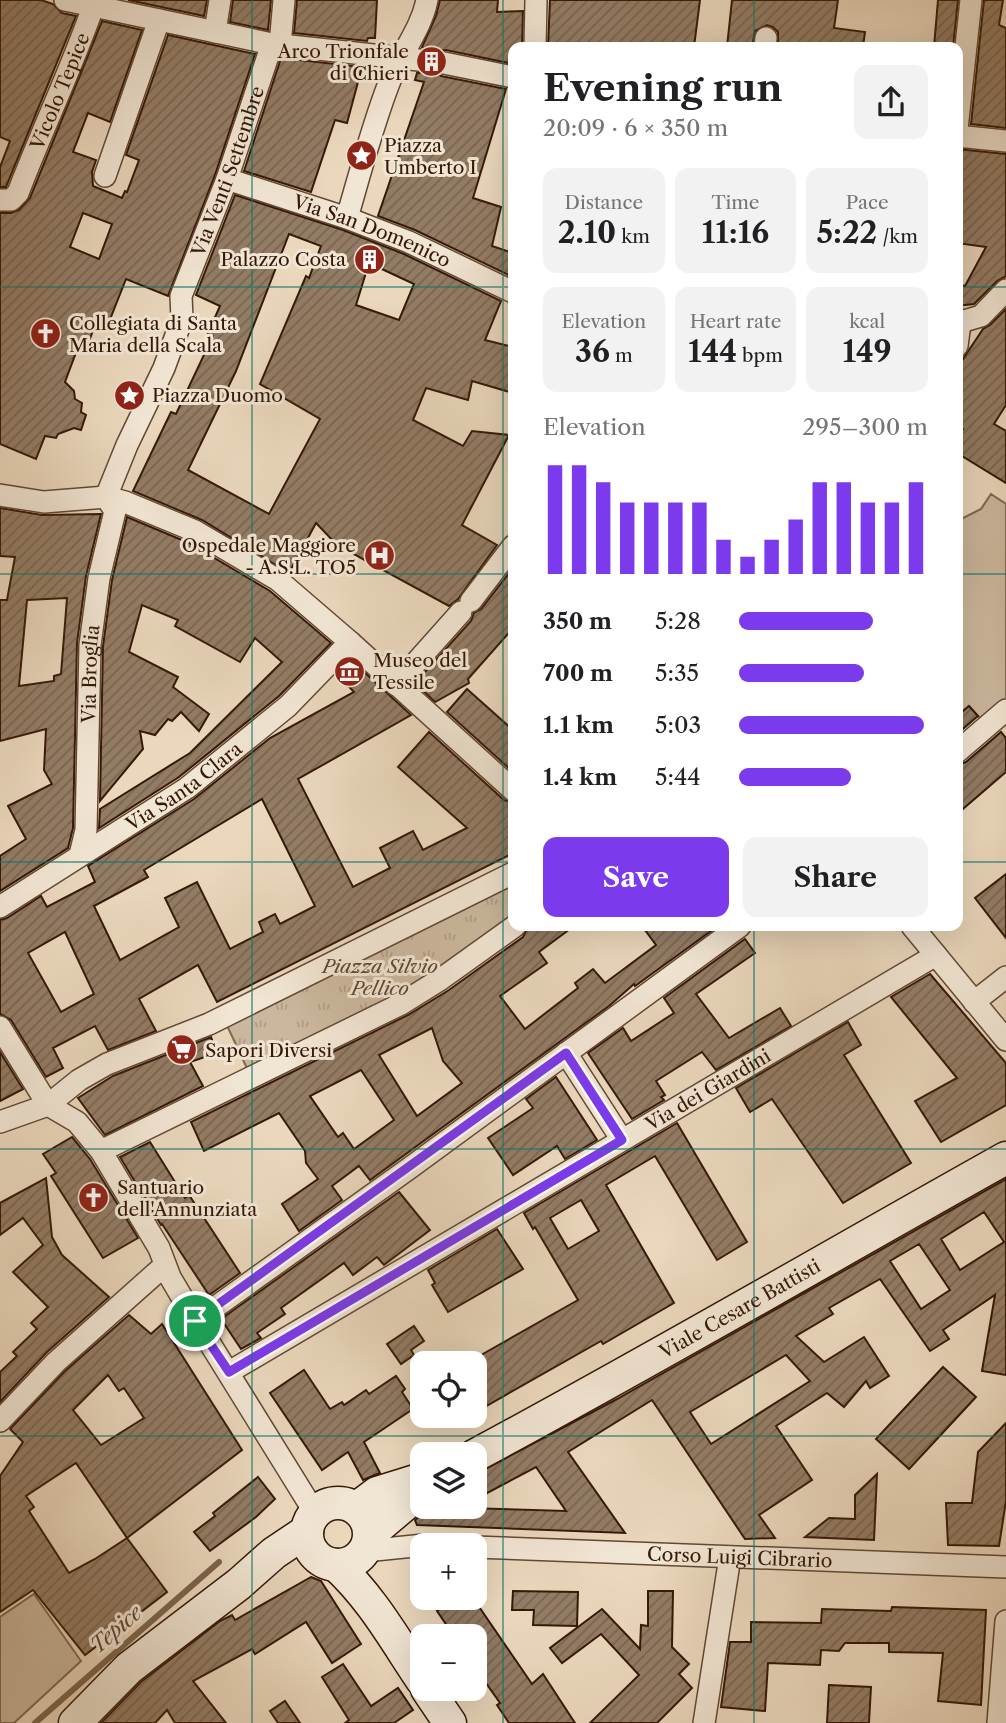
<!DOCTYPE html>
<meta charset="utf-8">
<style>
:root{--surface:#fff;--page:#f2f2f2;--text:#202124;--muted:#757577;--accent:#7c3aed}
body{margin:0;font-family:"Libre Caslon Text",serif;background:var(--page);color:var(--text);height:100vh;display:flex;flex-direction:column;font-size:26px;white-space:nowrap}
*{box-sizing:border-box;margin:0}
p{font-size:23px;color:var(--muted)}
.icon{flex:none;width:38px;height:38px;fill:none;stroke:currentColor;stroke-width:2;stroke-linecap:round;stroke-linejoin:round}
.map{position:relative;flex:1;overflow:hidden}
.sheet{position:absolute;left:508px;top:42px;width:455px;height:889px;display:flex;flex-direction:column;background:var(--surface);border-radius:14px;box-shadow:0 7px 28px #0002}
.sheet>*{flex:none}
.buttons{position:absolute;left:410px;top:1351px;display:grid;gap:14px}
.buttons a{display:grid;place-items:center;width:77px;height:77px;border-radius:14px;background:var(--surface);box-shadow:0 7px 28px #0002;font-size:35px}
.pin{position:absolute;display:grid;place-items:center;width:60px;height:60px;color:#fff;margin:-30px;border:4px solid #fff;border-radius:50%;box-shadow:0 2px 7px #0007}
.round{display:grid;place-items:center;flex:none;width:74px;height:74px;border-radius:14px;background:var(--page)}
.overview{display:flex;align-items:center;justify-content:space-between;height:119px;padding:0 35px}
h1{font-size:38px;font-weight:800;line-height:52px}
.stats{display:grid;grid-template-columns:repeat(3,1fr);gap:10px;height:119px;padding:7px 35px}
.stats div{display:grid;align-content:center;border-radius:14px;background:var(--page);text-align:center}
.stats b{font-size:30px;font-weight:800}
.stats small{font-size:19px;font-weight:400}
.stats p{font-size:19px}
.chart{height:196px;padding:14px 35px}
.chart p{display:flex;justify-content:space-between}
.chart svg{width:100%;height:126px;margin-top:7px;stroke:var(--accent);stroke-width:6}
.button{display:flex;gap:14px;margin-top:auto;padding:14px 35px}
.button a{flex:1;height:80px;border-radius:14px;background:var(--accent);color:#fff;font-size:28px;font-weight:800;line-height:80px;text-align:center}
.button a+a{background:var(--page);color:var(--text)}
ul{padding:0 35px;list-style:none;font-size:23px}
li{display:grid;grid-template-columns:112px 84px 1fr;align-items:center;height:52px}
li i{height:18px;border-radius:9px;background:var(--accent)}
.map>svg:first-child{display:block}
.green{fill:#cbb79d;stroke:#806852;stroke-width:2}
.park{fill:url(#park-tufts);stroke:#806852;stroke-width:2}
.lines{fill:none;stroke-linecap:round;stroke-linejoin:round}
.stream{stroke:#7c644e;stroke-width:6}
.building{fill:url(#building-hatch);stroke:#351907;stroke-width:2;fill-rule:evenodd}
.street-casing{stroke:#624834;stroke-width:24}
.secondary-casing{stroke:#351907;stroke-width:35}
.street{stroke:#f1e5d3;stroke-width:21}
.secondary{stroke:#f1e5d3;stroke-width:32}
.route-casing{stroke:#fff;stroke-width:14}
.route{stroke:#7c3aed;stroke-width:9}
.grid{fill:none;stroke:#0f766e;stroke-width:2;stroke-opacity:0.55}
.labels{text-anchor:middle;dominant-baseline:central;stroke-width:6;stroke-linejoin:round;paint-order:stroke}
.poi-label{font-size:19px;fill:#351907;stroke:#f1e5d3;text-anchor:start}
.street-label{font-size:19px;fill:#351907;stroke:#f1e5d3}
.park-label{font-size:19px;font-style:italic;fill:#624834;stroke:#f1e5d3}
.water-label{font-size:21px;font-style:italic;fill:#5f4531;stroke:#f1e5d3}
</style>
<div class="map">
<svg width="1006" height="1723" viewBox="0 0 1006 1723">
<defs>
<pattern id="park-tufts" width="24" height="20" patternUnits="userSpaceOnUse" patternTransform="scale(1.75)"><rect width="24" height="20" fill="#cbb79d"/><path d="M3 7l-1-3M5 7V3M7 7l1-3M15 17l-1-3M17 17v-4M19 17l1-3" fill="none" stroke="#af9d86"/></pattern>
<pattern id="building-hatch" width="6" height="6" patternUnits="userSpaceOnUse" patternTransform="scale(1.75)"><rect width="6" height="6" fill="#937c65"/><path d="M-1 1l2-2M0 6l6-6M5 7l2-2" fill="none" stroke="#796551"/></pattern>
</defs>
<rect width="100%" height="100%" fill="#ead7bc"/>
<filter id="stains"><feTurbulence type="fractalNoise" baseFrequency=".00286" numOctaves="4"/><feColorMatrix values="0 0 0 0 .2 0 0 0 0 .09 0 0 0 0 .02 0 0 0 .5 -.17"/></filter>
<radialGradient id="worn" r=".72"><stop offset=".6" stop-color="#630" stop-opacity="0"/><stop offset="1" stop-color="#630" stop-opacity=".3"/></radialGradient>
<g class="green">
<polygon points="991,494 1006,504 1006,700 983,721 969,707 957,716 957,525 963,518 981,509"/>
<polygon points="34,1594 81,1661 14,1723 0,1723 0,1617"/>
</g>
<polygon class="park" points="513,873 513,926 441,979 251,1077 223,1017"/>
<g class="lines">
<polyline class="stream" points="35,1723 219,1562"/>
</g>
<g class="building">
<polygon points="0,0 41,0 53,4 62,13 76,16 6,187 0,187 0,167 10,141 0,137"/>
<polygon points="128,0 207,0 204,16"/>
<polygon points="233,0 271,0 268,30 230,22"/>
<polygon points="297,0 377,0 375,38 368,38 367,41 294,33"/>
<polygon points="440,0 498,0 497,12 523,11 522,47 513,47 513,64 446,50 439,51 432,59 427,50 422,47 436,16"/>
<polygon points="550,0 700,0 694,47 548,47"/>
<polygon points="732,0 838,0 834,28 865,32 863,47 778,47 778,32 773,27 767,25 755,31 752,47 727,47"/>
<polygon points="938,0 958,0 953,47 934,47"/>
<polygon points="984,0 1003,0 999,25 1006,28 1006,128 971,124"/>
<path d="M102 21 142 30 110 122 88 113 73 152 96 160 92 172 93 186 122 198 125 191 127 192 139 160 126 155 168 35 255 54 215 175 168 296 126 279 109 322 98 317 85 352 77 350 65 382 74 391 75 399 82 403 81 412 86 415 81 430 74 428 58 434 56 438 45 436 36 459 0 444V213H11L19 210 30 198ZM83 213 112 224 99 259 70 247Z"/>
<polygon points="281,58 362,67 347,123 335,120 311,192 244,171"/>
<polygon points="431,64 435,72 441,76 506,89 473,198 501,207 492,246 513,253 513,277 415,230 378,216 424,82 415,80 417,73 425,72"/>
<polygon points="957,149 1006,154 1006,276 997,281 974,304 957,306 957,284 965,286 986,247 957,243"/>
<path d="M235 195 343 230 404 254 501 301 485 340 513 347V393L472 381 468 400 426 388 413 420 463 446 472 431 509 435 462 525 497 545 458 599 449 606 337 545 316 523 289 573 202 520 133 491 171 412 176 414 213 336 208 333 220 306 196 295ZM289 234 321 246 309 278 306 276 260 384 320 419 269 514 188 470 236 371ZM369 263 414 284 399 320 356 305Z"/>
<polygon points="1006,309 1006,405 994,424 1006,431 1006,483 957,453 957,439 963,429 957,425 957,368 983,329 990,325"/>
<path d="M0 508 42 515 101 514 86 576 77 643 73 828 68 848 0 891V856L26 839 8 806 52 784 44 770 46 729 0 741V600H7L15 557 0 556ZM67 598 61 674 54 676V681L19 686 27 600Z"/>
<polygon points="127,517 189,543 270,591 331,643 279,696 179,777 99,828 100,809 190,753 282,662 255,638 240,662 175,626 178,620 142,605 129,652 178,677 173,687 209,714 199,731 181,712 172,721 168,719 155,735 140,731 143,749 100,801 103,646 112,580"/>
<polygon points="513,568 513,628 468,679 469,683 435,702 415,683 471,621 474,613 481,609"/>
<path d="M351 660 411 715 298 779 353 887 390 868 380 848 413 831 423 850 467 828 398 767 429 732 504 800 513 803V853L217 1002 198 965 139 999 156 1031 108 1050 95 1026 53 1048 63 1068 46 1077 11 1020 0 1014V920L7 918 41 896 47 907 95 882 88 866 194 799 270 738 354 692 337 674ZM262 799 315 906 280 924 275 914 259 922 263 932 230 949 197 882 165 898 179 927 120 960 94 906 148 877 144 870ZM65 932 94 994 61 1012 28 953Z"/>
<polygon points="467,689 513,730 513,772 447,712"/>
<polygon points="969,706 978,716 957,734 957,716"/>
<polygon points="1001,732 1006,738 1006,772 957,814 957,765 966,762"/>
<polygon points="1006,874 1006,938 975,898"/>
<path d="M528 926H574L539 952 547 963 500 996 525 1029 578 988 575 983 593 969 605 983 656 945 642 926H718L635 986 634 984 609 1006 370 1180 359 1166 332 1186 342 1200 299 1231 282 1204 318 1179 306 1163 305 1151 279 1113 204 1151 191 1122 408 1015 449 990 523 937ZM432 1028 443 1061 462 1083 417 1116 379 1055ZM361 1070 394 1120 354 1149 343 1133 338 1137 310 1096Z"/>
<polygon points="745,939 755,953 696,994 729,1038 780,1008 791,1026 716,1070 702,1052 656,1081 665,1095 661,1097 664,1100 632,1119 588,1053 623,1028 631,1041 674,1013 664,998"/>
<polygon points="930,974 1006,1063 1006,1105 941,1142 915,1101 957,1078 891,997"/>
<polygon points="848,1022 861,1045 844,1055 911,1163 843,1203 772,1099 750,1112 736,1088"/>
<polygon points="211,1037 217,1053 190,1062 203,1086 105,1135 78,1098 113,1076"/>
<polygon points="0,1052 23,1089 0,1101"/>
<polygon points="556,1077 597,1140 565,1159 557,1146 513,1175 488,1138 533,1108 526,1099"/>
<path d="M677 1123 747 1242 717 1260 655 1156 606 1185 674 1303 603 1344 601 1341 474 1413V1359L578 1300 535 1227 533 1229 524 1213ZM581 1200 599 1231 568 1249 550 1218Z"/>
<polygon points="72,1137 90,1159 138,1238 103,1258 51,1176 56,1173 43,1154"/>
<polygon points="150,1142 185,1198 189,1195 240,1273 209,1295 162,1224 161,1225 120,1157"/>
<polygon points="46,1178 52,1237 62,1255 109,1297 47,1352 0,1402 0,1372 17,1356 13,1352 37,1329 31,1323 48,1307 13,1272 43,1245 23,1218 0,1235 0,1203"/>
<path d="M1006 1179V1375L982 1371 995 1295 943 1330 949 1339 930 1351 880 1279 829 1308 833 1314 796 1336 824 1362 864 1337 889 1376 870 1388 866 1381 844 1407 827 1393 776 1426 812 1480 759 1515 775 1538 745 1539 652 1400 568 1452 625 1533 417 1525 415 1520 431 1507 566 1511 536 1467 474 1500V1475L617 1399ZM984 1212 1004 1242 960 1270 941 1239ZM919 1244 950 1290 921 1309 890 1261ZM786 1355 810 1381 711 1444 690 1412Z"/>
<polygon points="399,1192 430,1230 384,1265 377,1257 353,1275 344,1263 281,1308 285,1314 257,1333 261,1338 241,1349 221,1319"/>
<polygon points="497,1229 523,1269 448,1312 432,1285 435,1283 428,1270"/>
<path d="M129 1315 151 1334 162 1324 242 1450 127 1538 167 1592 85 1655 33 1590 0 1612V1476L23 1442 10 1429 65 1371ZM108 1375 119 1391 124 1388 144 1418 101 1445 73 1410ZM76 1463 127 1538 95 1559 69 1573 29 1511 34 1507 26 1496Z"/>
<polygon points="414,1326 424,1341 411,1350 414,1355 401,1364 387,1344"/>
<polygon points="943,1367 976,1397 909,1469 876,1439"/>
<polygon points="304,1370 330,1409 342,1402 344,1405 366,1390 369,1394 396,1376 405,1389 402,1392 413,1409 364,1442 380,1473 363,1480 348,1452 322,1470 270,1393"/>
<polygon points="1006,1423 1006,1501 999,1546 948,1545 946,1503 972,1503 978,1452"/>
<polygon points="877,1474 874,1540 805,1537 829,1518 855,1519 855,1495"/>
<polygon points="258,1477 275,1499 256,1517 210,1551 194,1532 215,1516 213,1513"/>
<polygon points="311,1577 321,1581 361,1644 332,1663 306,1622 255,1654 252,1649 193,1681 226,1723 175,1723 167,1710 155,1723 101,1723 141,1682 220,1621 232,1615 235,1620"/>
<polygon points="513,1591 578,1592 577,1626 533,1625 534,1610 512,1610"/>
<polygon points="648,1591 673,1591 672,1647 689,1664 679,1674 692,1688 657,1723 590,1723 639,1675 601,1634 562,1663 550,1648 602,1609 640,1649 641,1625 648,1626"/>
<polygon points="455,1598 473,1598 532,1684 543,1674 575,1723 509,1723 497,1705 500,1703 474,1666 474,1636 454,1636 437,1611"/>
<polygon points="892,1607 986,1610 981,1705 938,1701 943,1653 889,1652 889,1643 845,1643 839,1651 821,1650 820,1665 768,1663 765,1711 721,1707 730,1642 751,1642 751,1622 821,1623 822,1609 891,1611"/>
<polygon points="343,1664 371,1706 398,1688 413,1710 394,1723 345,1723 349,1720 322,1677"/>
<polygon points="829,1685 871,1687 869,1723 827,1723"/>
<polygon points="285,1701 300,1723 278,1723 270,1711"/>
</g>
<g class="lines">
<defs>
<g id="street">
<polyline points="65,0 272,44 419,60"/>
<polyline points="215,32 220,0"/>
<polyline points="280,45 284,0"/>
<polyline points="535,47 536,0"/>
<polyline points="765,47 766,38"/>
<polyline points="444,63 513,77"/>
<polyline points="957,129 971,0"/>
<polyline points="957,136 1006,141"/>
<polyline points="105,176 159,20"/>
<path id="s1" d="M227 179 347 218 409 242 513 292"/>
<path id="s2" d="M0 200H11L18 193C42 130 71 70 93 7"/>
<path d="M347 218C360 173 372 127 389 83 400 54 421 30 427 0"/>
<polyline points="957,323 981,316 1006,290"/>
<polyline points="957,346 960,323"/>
<polyline points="0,495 44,502 106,497 125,502 195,531 278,580 350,642 513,790"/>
<path id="s3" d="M106 497 127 445 164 368 182 319 181 296 227 179 272 44"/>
<polyline points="471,601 513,546"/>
<polyline points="396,685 461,612"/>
<polyline points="957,752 1006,710"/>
<path id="s4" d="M80 855 86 830 90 645 99 578 115 511 106 497"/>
<path id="s5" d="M0 907 187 788 288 706 350 642"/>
<polyline points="912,926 1006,1040"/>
<polyline points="974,1002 1006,977"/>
<polyline points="0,1027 48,1105 77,1122 101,1151 159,1248 170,1277 196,1321 315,1513"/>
<polyline points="566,1053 622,1140"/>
<polyline points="0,1122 48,1105 79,1080 107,1064 209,1024 513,873"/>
<polyline points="101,1151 401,1004 441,979 515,926"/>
<polyline points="196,1321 411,1167 740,926"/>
<path id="s6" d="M229 1372 936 955"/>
<polyline points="0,1421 56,1362 165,1265"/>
<path id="s7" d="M474 1547 1006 1567"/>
<polyline points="365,1551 424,1545 441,1545"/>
<polyline points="704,1723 730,1557"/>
<polyline points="998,1723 1006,1621"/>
</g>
<g id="secondary">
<path id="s8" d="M474 1456C653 1360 829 1257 1006 1158"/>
<circle cx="338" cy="1534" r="31"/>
<polyline points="357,1508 377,1493 422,1479"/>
<polyline points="370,1534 422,1490"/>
<path d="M336 1565C372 1598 395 1640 422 1680"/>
<polyline points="427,1689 450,1723"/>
<polyline points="75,1723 129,1668 239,1584 274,1553 307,1531"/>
</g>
</defs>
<use href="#street" class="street-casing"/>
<use href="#secondary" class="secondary-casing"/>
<use href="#street" class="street"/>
<use href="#secondary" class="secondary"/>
</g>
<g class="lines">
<defs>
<polygon id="route" points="566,1053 622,1140 229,1372 195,1321"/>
</defs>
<use href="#route" class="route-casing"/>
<use href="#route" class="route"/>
</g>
<path class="grid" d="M252 0V1723M503 0V1723M754 0V47M0 287H513M957 287H1006M0 574H513M957 574H1006M0 862H513M957 862H1006M754 926V1723M0 1149H1006M0 1436H1006"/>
<defs>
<symbol id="building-disc" viewBox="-11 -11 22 22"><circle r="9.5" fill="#8f2418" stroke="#f1e5d3"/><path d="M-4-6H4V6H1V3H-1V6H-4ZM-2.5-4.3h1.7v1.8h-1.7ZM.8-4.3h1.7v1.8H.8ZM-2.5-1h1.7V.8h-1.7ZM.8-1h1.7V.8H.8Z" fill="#fff"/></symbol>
<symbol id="sight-disc" viewBox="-11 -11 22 22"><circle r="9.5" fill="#8f2418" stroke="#f1e5d3"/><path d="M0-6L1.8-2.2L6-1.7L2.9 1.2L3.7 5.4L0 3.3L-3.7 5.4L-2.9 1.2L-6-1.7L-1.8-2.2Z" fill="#fff"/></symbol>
<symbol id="church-disc" viewBox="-11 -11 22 22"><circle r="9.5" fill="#8f2418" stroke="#f1e5d3"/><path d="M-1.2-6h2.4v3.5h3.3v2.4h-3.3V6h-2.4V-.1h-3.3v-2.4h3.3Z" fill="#fff"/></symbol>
<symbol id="hospital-disc" viewBox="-11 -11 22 22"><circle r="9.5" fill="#8f2418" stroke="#f1e5d3"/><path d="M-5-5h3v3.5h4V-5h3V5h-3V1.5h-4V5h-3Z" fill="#fff"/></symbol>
<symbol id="museum-disc" viewBox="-11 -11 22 22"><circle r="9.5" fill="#8f2418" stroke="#f1e5d3"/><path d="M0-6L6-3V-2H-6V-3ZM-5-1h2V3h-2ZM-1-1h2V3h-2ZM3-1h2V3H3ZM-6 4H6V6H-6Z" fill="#fff"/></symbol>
<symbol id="supermarket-disc" viewBox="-11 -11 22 22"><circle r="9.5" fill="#8f2418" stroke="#f1e5d3"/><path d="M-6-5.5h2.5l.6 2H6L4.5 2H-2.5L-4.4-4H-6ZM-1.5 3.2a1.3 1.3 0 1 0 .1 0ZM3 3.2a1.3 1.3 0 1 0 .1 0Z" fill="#fff"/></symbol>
</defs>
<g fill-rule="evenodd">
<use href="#building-disc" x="414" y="44" width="35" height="35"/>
<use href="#sight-disc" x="344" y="138" width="35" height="35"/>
<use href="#building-disc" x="352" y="242" width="35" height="35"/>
<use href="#church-disc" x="28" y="316" width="35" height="35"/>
<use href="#sight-disc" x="112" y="378" width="35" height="35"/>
<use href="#hospital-disc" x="362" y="538" width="35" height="35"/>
<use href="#museum-disc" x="332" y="654" width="35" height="35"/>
<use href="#supermarket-disc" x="164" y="1032" width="35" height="35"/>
<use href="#church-disc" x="76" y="1180" width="35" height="35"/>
</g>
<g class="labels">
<g class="poi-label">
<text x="409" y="51" text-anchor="end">Arco Trionfale<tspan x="409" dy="22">di Chieri</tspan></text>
<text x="384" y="145">Piazza<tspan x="384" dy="22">Umberto I</tspan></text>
<text x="346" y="259" text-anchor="end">Palazzo Costa</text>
<text x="69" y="323">Collegiata di Santa<tspan x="69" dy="22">Maria della Scala</tspan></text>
<text x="152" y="395">Piazza Duomo</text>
<text x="356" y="545" text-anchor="end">Ospedale Maggiore<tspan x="356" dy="22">- A.S.L. TO5</tspan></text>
<text x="373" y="660">Museo del<tspan x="373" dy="22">Tessile</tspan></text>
<text x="205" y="1050">Sapori Diversi</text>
<text x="117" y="1187">Santuario<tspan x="117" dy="22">dell'Annunziata</tspan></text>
</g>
<g class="street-label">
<text stroke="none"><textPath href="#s2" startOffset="131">Vicolo Tepice</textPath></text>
<text stroke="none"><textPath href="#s3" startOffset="350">Via Venti Settembre</textPath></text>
<text stroke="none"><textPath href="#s1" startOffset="154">Via San Domenico</textPath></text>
<text stroke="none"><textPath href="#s4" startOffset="182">Via Broglia</textPath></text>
<text stroke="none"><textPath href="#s5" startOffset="220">Via Santa Clara</textPath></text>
<text stroke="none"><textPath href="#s6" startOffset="556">Via dei Giardini</textPath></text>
<text stroke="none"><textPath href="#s8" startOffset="304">Viale Cesare Battisti</textPath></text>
<text stroke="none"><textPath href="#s7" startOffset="266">Corso Luigi Cibrario</textPath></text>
</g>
<g class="park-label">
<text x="380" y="966">Piazza Silvio<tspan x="380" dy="22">Pellico</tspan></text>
</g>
<g class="water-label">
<text transform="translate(116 1629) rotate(-41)">Tepice</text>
</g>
</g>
<rect width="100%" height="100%" filter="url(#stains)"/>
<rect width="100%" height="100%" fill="url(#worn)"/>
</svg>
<div class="buttons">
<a><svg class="icon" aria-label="locate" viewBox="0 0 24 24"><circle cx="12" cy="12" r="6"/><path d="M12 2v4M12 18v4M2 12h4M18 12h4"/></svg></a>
<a><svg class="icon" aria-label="layers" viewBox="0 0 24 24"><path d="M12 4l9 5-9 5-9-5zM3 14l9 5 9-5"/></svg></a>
<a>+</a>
<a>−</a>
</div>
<div class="pin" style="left:195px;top:1321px;background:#1e9e55"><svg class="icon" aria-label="arrive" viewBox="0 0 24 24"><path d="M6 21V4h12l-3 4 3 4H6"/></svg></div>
<section class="sheet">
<div class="overview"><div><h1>Evening run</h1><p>20:09 · 6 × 350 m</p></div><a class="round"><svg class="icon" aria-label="share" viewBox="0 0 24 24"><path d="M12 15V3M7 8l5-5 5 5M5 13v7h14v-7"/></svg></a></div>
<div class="stats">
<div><p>Distance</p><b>2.10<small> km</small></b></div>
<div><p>Time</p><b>11:16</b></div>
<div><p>Pace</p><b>5:22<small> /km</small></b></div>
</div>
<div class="stats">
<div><p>Elevation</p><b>36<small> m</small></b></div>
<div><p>Heart rate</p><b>144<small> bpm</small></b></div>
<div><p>kcal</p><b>149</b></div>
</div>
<div class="chart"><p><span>Elevation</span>295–300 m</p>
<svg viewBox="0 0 160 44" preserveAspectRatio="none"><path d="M5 44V6M15 44V6M25 44V12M35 44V19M45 44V19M55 44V19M65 44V19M75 44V32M85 44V38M95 44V32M105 44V25M115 44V12M125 44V12M135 44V19M145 44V19M155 44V12"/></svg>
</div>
<ul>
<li><b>350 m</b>5:28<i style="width:71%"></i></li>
<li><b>700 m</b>5:35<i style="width:66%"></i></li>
<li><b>1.1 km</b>5:03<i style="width:98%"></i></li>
<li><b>1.4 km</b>5:44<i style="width:59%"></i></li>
</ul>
<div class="button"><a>Save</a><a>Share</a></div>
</section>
</div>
